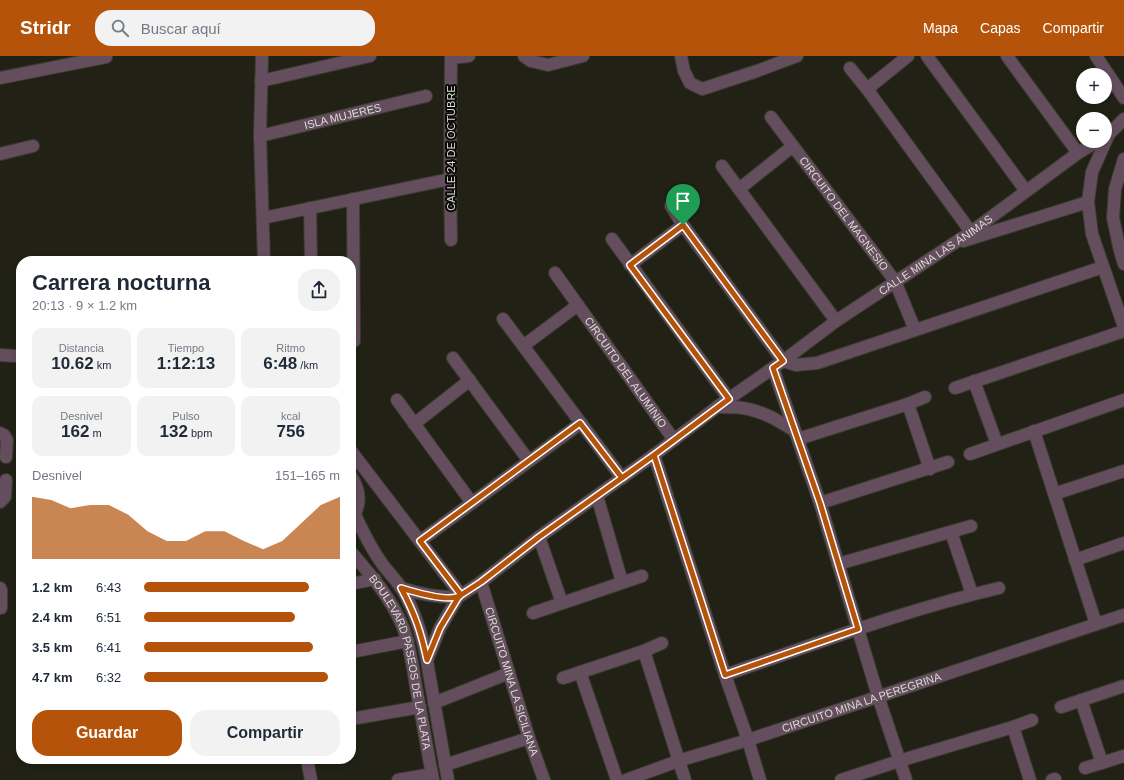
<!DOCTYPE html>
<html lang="es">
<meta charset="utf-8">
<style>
:root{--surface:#fff;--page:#f2f2f3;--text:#1f2937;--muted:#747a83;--accent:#b45309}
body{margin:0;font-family:Arial,sans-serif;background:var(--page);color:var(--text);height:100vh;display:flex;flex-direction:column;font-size:15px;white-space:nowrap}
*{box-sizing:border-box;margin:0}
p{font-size:13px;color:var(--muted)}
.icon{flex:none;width:22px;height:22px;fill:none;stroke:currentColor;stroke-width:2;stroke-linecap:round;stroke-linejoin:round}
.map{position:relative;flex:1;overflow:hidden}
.details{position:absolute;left:16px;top:200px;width:340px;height:508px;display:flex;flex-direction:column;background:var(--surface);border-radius:16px;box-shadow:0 2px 6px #0003}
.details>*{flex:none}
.fabs{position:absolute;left:1076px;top:12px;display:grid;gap:8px}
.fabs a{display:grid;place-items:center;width:36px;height:36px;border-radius:50%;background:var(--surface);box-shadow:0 2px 6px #0003;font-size:20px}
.pin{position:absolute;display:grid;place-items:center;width:34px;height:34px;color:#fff;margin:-41px -17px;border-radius:50% 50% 50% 0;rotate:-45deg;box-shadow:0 0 4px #0007}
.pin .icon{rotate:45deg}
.round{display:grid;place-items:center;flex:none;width:42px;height:42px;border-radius:16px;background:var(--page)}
.head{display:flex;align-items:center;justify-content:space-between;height:68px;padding:0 16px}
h1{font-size:22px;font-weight:600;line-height:30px}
.figures{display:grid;grid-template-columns:repeat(3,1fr);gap:6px;height:68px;padding:4px 16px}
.figures div{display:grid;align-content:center;border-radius:10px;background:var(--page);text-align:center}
.figures b{font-size:17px;font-weight:600}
.figures small{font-size:11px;font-weight:400}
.figures p{font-size:11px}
.chart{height:112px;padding:8px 16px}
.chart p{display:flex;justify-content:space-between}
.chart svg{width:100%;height:72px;margin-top:4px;fill:var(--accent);opacity:.7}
.primary-button{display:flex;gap:8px;margin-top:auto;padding:8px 16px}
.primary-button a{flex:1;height:46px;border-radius:16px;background:var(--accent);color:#fff;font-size:16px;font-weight:600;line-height:46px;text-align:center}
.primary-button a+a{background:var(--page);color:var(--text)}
ul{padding:0 16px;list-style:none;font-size:13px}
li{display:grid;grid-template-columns:64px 48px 1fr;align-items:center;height:30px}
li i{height:10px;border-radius:5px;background:var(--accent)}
header{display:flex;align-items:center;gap:24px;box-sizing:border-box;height:56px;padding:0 20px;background:var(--accent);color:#fff}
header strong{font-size:19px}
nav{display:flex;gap:22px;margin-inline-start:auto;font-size:14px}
.search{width:280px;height:36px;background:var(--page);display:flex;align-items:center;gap:10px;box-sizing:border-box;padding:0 14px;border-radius:16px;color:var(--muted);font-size:15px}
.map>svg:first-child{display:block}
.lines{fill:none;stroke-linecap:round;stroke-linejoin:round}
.minor-casing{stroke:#3b3c30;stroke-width:14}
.minor{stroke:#644e5d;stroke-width:12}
.route-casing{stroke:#fff;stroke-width:8}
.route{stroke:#b45309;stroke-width:5}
.labels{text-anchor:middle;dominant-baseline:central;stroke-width:4;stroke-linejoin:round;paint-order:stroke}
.street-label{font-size:11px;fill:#dcdcd4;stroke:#0a0b06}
</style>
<header>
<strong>Stridr</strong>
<div class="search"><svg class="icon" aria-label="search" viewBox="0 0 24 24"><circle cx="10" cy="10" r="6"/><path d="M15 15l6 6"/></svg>Buscar aquí</div>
<nav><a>Mapa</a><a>Capas</a><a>Compartir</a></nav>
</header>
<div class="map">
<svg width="1124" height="724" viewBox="0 0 1124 724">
<rect width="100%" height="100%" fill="#212215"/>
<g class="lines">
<defs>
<g id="minor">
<polyline points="262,0 260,80 264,205"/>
<polyline points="451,0 450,123 451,184"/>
<polyline points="524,0 531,5 548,9 583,0"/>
<polyline points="681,0 684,15 690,27 702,33 757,15 797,0"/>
<polyline points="927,0 1026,135"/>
<polyline points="1007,0 1078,97"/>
<polyline points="1096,0 1124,42"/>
<polyline points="451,2 469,0"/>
<polyline points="850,12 867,33 971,176"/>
<polyline points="0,22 106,1"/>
<polyline points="261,25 370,0"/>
<polyline points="867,33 908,0"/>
<path id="s1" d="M771 61 895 225 915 274"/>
<polyline points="1109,78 1092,116 1088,146 1092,178 1124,271"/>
<path id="s2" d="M260 80 426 40"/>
<polyline points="1105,81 1109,78 1124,63"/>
<polyline points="0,98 33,90"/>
<polyline points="1124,103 1115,133 1113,162 1120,195 1124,208"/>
<polyline points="722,110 836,265"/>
<polyline points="739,133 793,90"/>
<polyline points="353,143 354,285"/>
<polyline points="671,150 683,169 783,305 796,309 817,307 1103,211"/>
<polyline points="310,152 311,205"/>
<polyline points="263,162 450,123"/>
<polyline points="612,183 729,343"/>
<polyline points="963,185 1088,146"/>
<polyline points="630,209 683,169"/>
<path id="s3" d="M555 217 674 384"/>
<polyline points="503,263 622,422"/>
<polyline points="523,290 578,249"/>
<polyline points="0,299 16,300"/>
<polyline points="453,302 529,405"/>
<polyline points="773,312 820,447 878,640 906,724"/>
<polyline points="974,325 997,388"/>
<polyline points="955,332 1124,275"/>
<polyline points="397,344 472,447"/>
<polyline points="908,348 930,413"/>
<path d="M717 351C726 351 735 351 743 352 763 355 779 365 795 375"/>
<polyline points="414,368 470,324"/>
<polyline points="1034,375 1096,568"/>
<polyline points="0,377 4,379 7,384 6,401"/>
<polyline points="798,383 908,348 925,341"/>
<polyline points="351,395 461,539"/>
<polyline points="970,398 1124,344"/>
<polyline points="654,399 725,619 748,684 760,724"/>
<path d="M351 420C361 435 361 450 351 465"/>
<polyline points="1054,438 1124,415"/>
<polyline points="597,440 622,526"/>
<polyline points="0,446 5,441 6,424"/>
<polyline points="820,447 948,406"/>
<path d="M355 459C363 476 372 494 383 509 389 517 397 525 402 533 417 559 425 588 429 617L448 724"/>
<polyline points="951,476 972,538"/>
<polyline points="539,481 562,547"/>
<polyline points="420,485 581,367"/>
<path id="s4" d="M351 496C371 519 391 542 403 571 410 590 413 611 416 631 422 662 427 693 433 724"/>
<polyline points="1075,504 1124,487"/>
<polyline points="838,508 971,470"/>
<path id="s5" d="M481 526 529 682 544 724"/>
<polyline points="351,528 375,523"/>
<polyline points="0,532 1,534 1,552"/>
<path d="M401 532C420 538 438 542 458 541"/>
<polyline points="533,557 642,520"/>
<polyline points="644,595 685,724"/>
<polyline points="351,596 408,585"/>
<path id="s6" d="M427 604 440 572 458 541 481 526 539 481 654 399 717 351 783 305 836 265 971 176 1078 97 1098 85"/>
<polyline points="580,616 617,724"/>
<path d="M725 619C815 588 905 554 999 532"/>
<polyline points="563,622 644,595 662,587"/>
<polyline points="1081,644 1102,707"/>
<polyline points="434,647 509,617"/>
<polyline points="1061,651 1124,630"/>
<polyline points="351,663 420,651"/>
<polyline points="1013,671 1030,724"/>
<polyline points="307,703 311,724"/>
<polyline points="445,709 529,682"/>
<polyline points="1085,712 1124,700"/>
<polyline points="398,724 432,718"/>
<path id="s7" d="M626 724 678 705 748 684 1124 559"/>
<polyline points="841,724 899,705 1013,671 1032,664"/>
<polyline points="1052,724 1055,723"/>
</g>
</defs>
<use href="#minor" class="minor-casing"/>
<use href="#minor" class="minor"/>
</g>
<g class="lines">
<defs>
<path id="route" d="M683 169 630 209 729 343 654 399 539 481 481 526 461 539 458 542 440 572 427 604C421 576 415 558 401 532 414 536 450 547 461 539L420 485 580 367 622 422 654 399 725 619 858 573 820 447 773 312 783 305 683 169"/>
</defs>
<use href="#route" class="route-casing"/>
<use href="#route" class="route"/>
</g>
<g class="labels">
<g class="street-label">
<text stroke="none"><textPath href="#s2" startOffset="85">ISLA MUJERES</textPath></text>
<text transform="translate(451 92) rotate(-90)">CALLE 24 DE OCTUBRE</text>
<text stroke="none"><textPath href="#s1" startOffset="121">CIRCUITO DEL MAGNESIO</textPath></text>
<text stroke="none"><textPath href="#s6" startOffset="658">CALLE MINA LAS ÁNIMAS</textPath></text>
<text stroke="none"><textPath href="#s3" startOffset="122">CIRCUITO DEL ALUMINIO</textPath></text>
<text stroke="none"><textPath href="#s4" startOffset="124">BOULEVARD PASEOS DE LA PLATA</textPath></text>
<text stroke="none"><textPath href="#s5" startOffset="104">CIRCUITO MINA LA SICILIANA</textPath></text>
<text stroke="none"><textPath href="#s7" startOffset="248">CIRCUITO MINA LA PEREGRINA</textPath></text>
</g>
</g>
</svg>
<div class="fabs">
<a>+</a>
<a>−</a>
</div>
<div class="pin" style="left:683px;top:169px;background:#1e9e55"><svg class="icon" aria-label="arrive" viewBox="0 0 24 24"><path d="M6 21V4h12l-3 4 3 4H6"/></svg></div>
<section class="details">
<div class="head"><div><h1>Carrera nocturna</h1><p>20:13 · 9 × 1.2 km</p></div><a class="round"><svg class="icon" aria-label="share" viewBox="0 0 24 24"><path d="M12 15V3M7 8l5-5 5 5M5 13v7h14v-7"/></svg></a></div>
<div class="figures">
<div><p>Distancia</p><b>10.62<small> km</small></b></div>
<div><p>Tiempo</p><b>1:12:13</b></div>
<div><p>Ritmo</p><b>6:48<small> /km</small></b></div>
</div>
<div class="figures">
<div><p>Desnivel</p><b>162<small> m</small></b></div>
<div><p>Pulso</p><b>132<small> bpm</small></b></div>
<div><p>kcal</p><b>756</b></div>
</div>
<div class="chart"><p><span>Desnivel</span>151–165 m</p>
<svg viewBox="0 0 160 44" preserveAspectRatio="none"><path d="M0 44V6L10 8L20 13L30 11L40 11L50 17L60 27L70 33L80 33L90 27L100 27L110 33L120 38L130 33L140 22L150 11L160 6V44z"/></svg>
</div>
<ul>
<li><b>1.2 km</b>6:43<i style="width:84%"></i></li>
<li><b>2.4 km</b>6:51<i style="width:77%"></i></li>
<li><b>3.5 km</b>6:41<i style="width:86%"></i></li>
<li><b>4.7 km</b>6:32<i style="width:94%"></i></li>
</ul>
<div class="primary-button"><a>Guardar</a><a>Compartir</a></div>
</section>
</div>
